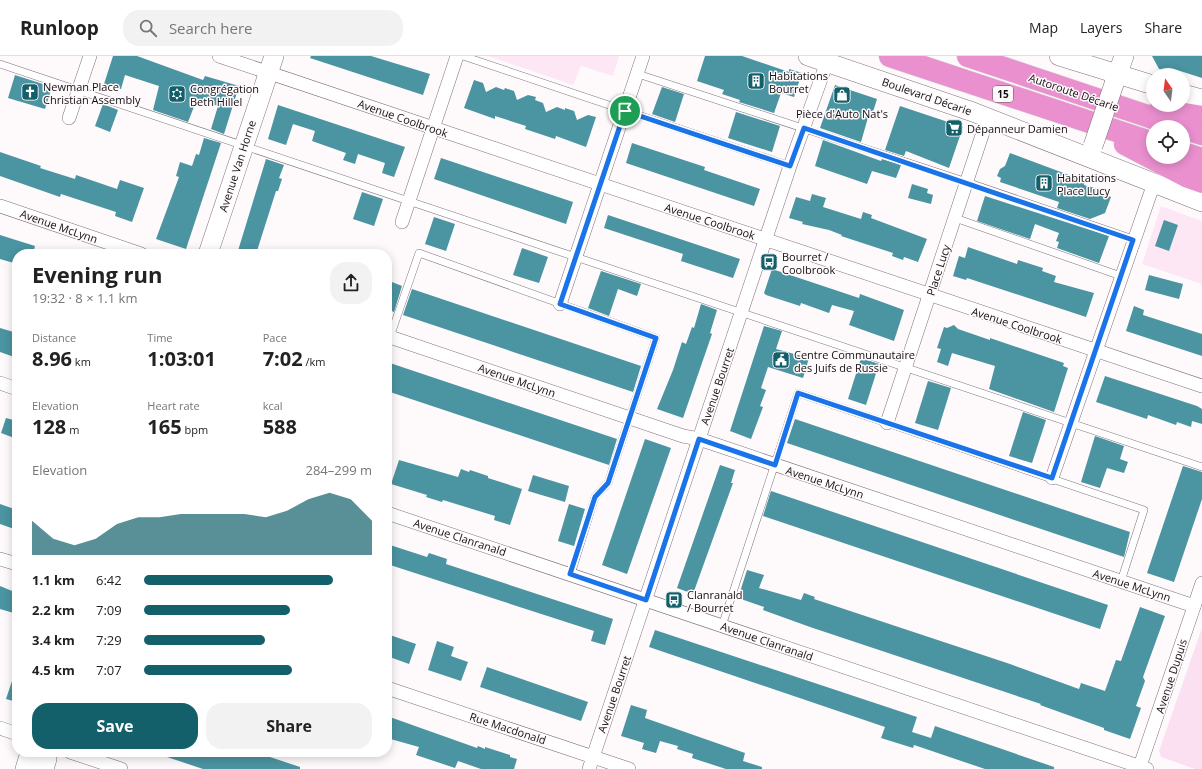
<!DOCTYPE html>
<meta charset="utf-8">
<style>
:root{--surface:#fff;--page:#f2f2f2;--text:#222;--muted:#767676;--line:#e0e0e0;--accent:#13606b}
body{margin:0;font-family:"Open Sans",sans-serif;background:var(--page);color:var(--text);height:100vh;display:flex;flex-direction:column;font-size:15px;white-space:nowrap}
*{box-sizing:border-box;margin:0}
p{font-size:13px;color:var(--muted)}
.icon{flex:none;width:22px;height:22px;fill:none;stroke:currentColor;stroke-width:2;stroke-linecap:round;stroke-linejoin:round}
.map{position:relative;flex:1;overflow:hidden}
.drawer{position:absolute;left:12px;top:193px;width:380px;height:508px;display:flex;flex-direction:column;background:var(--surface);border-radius:16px;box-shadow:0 2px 10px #0003}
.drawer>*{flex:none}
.needle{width:26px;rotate:346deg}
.fabs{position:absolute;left:1146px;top:12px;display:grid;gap:8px}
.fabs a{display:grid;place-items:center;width:44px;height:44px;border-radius:50%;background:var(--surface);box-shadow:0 2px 10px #0003;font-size:20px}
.pin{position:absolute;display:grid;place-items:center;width:34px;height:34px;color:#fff;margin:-17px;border:2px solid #fff;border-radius:50%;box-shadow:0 1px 4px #0007}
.round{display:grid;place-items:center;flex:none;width:42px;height:42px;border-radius:16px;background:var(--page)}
.summary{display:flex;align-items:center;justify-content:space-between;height:68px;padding:0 20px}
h1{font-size:22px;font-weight:700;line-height:30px}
.stats{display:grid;grid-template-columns:repeat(3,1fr);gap:6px;height:68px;padding:4px 20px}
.stats div{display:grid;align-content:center}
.stats b{font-size:20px;font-weight:700}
.stats small{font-size:11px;font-weight:400}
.stats p{font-size:11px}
.chart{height:112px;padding:8px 20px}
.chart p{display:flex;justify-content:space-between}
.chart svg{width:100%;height:72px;margin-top:4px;fill:var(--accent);opacity:.7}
.action{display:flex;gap:8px;margin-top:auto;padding:8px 20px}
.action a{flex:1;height:46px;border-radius:16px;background:var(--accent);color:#fff;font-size:16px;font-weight:700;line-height:46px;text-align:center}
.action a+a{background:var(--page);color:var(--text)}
ul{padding:0 20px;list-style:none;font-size:13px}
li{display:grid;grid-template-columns:64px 48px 1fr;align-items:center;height:30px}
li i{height:10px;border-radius:5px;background:var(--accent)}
header{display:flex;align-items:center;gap:24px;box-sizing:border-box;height:56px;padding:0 20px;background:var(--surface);border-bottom:1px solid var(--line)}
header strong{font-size:19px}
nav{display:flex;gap:22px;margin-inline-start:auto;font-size:14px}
.search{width:280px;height:36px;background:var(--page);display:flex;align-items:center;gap:10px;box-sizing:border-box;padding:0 14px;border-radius:16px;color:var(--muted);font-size:15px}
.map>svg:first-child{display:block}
.built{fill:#fde7f5}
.green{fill:#fae0f1}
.building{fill:#4b94a1}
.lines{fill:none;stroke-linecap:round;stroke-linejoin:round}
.lane-casing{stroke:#83727d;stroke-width:8}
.street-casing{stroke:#83727d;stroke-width:14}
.secondary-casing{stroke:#83727d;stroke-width:20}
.highway-casing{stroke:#d9d8d9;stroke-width:23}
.lane{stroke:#fff;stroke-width:7}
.street{stroke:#fff;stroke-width:13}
.secondary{stroke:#fff;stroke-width:19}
.highway{stroke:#ea90cf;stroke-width:22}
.secondary-bridge-casing{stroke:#83727d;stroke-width:20;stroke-linecap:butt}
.secondary-bridge{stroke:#fff;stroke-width:19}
.route-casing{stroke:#fff;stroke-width:8}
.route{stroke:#1a73e8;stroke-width:5}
.labels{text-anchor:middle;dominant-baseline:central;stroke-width:3;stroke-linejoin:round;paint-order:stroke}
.shield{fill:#fefafc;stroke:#5a5558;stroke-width:1}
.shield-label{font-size:10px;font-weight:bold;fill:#140e12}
.poi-label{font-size:11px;fill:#140e12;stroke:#fefafc;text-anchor:start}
.street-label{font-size:11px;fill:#140e12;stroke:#fefafc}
</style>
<header>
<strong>Runloop</strong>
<div class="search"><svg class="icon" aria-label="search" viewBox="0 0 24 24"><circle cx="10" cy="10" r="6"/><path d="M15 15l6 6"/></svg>Search here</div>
<nav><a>Map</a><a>Layers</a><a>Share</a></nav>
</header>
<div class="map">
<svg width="1202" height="713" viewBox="0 0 1202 713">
<rect width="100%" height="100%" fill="#fefafc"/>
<g class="built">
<polygon points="488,0 619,0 613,20 581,10 573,29"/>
<polygon points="1161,150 1202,165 1202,228 1142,208"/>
</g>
<polygon class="green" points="1202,572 1202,713 1195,713 1161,701 1159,695"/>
<g class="building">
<polygon points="113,0 137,0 203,24 205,20 239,30 224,78 211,73 218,50 197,43 188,66 153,54 159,30 125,19 121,33 104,28"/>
<polygon points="311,0 371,0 430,18 423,39 310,2"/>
<polygon points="705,0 742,0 789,16 789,13 802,17 794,41 781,37 774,57 739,46 740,44 722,38 724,34 697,25"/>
<polygon points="1152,0 1202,0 1202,22 1177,14 1176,18 1159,13"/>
<polygon points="15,19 52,31 45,53 8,42"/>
<polygon points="474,24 483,27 486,36 496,31 504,34 505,32 514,35 517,44 528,39 536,41 535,44 543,47 546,56 557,51 565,54 565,52 574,55 577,64 588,59 596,61 586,91 556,80 555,83 525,73 526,70 495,60 495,63 464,52"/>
<polygon points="835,29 877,43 872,59 869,58 861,86 820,72"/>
<polygon points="662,31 684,38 675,66 652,58"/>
<polygon points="103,48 118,54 110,76 95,70"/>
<polygon points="278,49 405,91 394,121 382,117 385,107 358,98 355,108 343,104 346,97 312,85 315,75 293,68 286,89 268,83"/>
<polygon points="900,50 963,71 949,112 906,95 904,100 885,94"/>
<polygon points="736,56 780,70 772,96 728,82"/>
<polygon points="204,82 221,87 186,193 156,183 179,121 176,120 180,106 192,110 196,98 199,99"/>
<polygon points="823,84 881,105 882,103 901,109 896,122 872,115 867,128 815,110"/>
<polygon points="632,87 705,111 704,114 760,133 754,150 626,107"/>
<polygon points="0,96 41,110 40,112 75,123 76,119 117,133 120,124 144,132 132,166 115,160 116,156 61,138 60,141 0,120"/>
<polygon points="1010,97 1085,125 1084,129 1102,134 1101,137 1111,141 1105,157 1090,163 1057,152 1059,146 1000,126 1001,122 997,120 1000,113 1005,110"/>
<polygon points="441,102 573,146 566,168 434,123"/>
<polygon points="266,103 284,109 279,122 282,123 278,135 276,135 256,198 237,198"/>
<polygon points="912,128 928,133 927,137 933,139 931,148 908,142"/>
<polygon points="362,136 383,143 374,170 353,163"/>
<polygon points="812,138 826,142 823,151 861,163 863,156 872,159 871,162 927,183 918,206 904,201 903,204 892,200 893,197 841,180 842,179 829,174 802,168 803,166 789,162 796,141 810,145"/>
<polygon points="985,140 1109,180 1099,207 1057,192 1059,186 1056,185 1059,177 1035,168 1030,183 977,165"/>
<polygon points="608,159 740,203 733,222 681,205 683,198 604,172"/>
<polygon points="434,161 455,168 446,195 425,188"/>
<polygon points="1164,164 1178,169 1169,195 1155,190"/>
<polygon points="0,179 35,190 33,198 17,198 17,208 0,203"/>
<polygon points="968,191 1017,208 1018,204 1043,212 1042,215 1056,220 1054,226 1094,237 1086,261 967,222 966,224 953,220 959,200 965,202"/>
<polygon points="522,192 548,201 539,227 513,219"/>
<polygon points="772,213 859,242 860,238 904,254 894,285 849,269 854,255 832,249 829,257 801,247 800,250 766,239 764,237"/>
<polygon points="601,215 641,228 637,240 618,233 609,260 588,252"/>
<polygon points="1149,219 1183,228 1179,243 1145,234"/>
<polygon points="387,224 402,230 394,256 387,253"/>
<polygon points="412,233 641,310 633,336 403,259"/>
<polygon points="701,248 717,254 710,277 712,278 683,362 657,353 673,314 682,286 686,288 692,271 694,272"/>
<polygon points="1134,250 1144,254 1143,259 1202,278 1202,300 1126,275"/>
<polygon points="954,269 958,273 990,284 990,282 1064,307 1063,310 1068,312 1054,356 989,333 995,310 952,297 948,310 937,306 941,293 937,292 944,271 947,272"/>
<polygon points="764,270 782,275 776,293 809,302 803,322 768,311 761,332 766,334 760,350 763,351 751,383 730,375"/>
<polygon points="0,272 17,277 17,302 0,296"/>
<polygon points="861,302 879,308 866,349 848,343"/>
<polygon points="387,306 617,383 609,409 387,335"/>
<polygon points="1105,320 1197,350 1202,353 1202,368 1192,365 1191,371 1177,366 1176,369 1148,359 1147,363 1096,346"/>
<polygon points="928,325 951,332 938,374 915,367"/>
<polygon points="1023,356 1046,364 1032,407 1009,400"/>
<polygon points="6,362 17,365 17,383 1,377"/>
<polygon points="795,363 1130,476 1124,501 787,387"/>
<polygon points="1095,380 1124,390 1120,403 1128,406 1124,417 1107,412 1100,432 1081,426"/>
<polygon points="645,383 671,392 627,518 602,509"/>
<polygon points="399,404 458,421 461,413 469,416 470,414 488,420 488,422 522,433 510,469 494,464 495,460 443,444 442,446 426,441 427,439 391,428"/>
<polygon points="720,409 735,414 731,427 733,427 693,538 677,532"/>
<polygon points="1183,410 1202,416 1202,443 1174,526 1147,517"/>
<polygon points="533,419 569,430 565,446 528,435"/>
<polygon points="771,435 1108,549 1100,573 763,460"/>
<polygon points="0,448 17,454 17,474 0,468"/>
<polygon points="569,448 585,453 574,490 558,485"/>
<polygon points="390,489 427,501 429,497 447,503 446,508 613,563 605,589 591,585 594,575 387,508"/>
<polygon points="747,514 764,519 759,532 801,544 804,537 815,541 814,543 1010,608 1079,633 1081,627 1105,635 1116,604 1121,605 1140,551 1165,560 1143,621 1145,625 1136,650 1141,652 1130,683 1104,674 1104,672 1040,649 1041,648 810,571 763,554 764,551 738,542"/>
<polygon points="0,530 17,537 17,558 0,553"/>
<polygon points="655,574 917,661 912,676 931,682 935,670 1054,711 1054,713 985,713 914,689 913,692 881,682 885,671 649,591"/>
<polygon points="387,578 416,588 409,608 387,600"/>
<polygon points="437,585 454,591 451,600 468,606 461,625 428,614"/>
<polygon points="487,611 588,646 581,665 480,631"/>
<polygon points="15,616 17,616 17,646 6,643"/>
<polygon points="631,649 647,654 645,662 745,697 743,705 762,711 762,713 726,713 692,702 693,698 677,693 678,690 660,685 656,697 642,693 644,687 621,680"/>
<polygon points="387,660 477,692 478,690 485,693 485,691 510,699 510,701 517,703 514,713 481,713 458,705 455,712 416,699 419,691 387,682"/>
<polygon points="158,696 255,696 300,711 300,713 203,713 158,698"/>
</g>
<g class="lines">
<defs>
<g id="lane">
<polyline points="463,0 790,110"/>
<polyline points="0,8 1202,411"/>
<polyline points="638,18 955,122 1133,183"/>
<polyline points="955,162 1121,220"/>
<polyline points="390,281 419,197 656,282 608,427 595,441 571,518"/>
<polyline points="722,570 798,337 1144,454 1121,525"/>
</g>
<g id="street">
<polyline points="219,0 1202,330"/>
<polyline points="69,62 90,0"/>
<polyline points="0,150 141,198"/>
<polyline points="402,166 457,0"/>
<polyline points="560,248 643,0"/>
<polyline points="387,280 683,380 699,383 1194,550"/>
<polyline points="0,327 17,333"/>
<polyline points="887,367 988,61"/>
<polyline points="1052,422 1154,127"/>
<polyline points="387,457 1147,713"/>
<polyline points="0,503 17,508"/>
<polyline points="387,632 629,713"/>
<polyline points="0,672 17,678"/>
<polyline points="70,696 121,713"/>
<polyline points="589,713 790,110 827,6"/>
<polyline points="1139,713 1202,527"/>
</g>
<g id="secondary">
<polyline points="808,0 973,56 1202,146"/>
<polyline points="1059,0 1153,29"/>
<polyline points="1114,28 1124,0"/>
<polyline points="1183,38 1202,43"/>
<polyline points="208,198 274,0"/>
<polyline points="25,713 29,700 34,696"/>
<polyline points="44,713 47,703 46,696"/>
</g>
<g id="highway">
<polyline points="890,0 1153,87"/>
<polyline points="968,0 1180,71"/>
<polyline points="1160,54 1202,61"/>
<polyline points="1183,72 1202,78"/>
<polyline points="1125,88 1188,121 1202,126"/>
<polyline points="1183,97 1202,103"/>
</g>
</defs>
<use href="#lane" class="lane-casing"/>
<use href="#street" class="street-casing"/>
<use href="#secondary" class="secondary-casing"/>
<use href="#highway" class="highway-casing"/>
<use href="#lane" class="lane"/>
<use href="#street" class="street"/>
<use href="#secondary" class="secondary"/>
<use href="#highway" class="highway"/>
<defs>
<polyline id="secondary-bridge" points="1093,90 1114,28"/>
</defs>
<use href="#secondary-bridge" class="secondary-bridge-casing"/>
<use href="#secondary-bridge" class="secondary-bridge"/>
</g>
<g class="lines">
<defs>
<polygon id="route" points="625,55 790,110 804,72 1133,184 1052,422 798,337 775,409 699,383 646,544 570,518 595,441 608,427 656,282 560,248"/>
</defs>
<use href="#route" class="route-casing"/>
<use href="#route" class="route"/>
</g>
<defs>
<symbol id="building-square" viewBox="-11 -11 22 22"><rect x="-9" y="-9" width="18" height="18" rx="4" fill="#13606b" stroke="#fefafc"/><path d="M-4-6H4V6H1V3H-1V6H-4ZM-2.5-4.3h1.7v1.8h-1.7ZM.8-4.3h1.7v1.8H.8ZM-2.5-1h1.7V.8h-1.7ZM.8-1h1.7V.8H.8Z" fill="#fff"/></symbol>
<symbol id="church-square" viewBox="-11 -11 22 22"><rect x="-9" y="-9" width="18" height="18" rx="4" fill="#13606b" stroke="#fefafc"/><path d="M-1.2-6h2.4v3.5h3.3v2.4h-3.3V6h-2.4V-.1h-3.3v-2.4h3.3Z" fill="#fff"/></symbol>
<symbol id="synagogue-square" viewBox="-11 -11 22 22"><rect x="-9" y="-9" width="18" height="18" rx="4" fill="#13606b" stroke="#fefafc"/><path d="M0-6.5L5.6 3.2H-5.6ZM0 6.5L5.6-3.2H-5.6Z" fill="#fff"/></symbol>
<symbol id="shop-square" viewBox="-11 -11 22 22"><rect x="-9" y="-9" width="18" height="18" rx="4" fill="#13606b" stroke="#fefafc"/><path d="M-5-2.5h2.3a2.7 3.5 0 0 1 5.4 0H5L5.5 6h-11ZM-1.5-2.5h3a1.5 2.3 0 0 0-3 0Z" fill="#fff"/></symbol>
<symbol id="supermarket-square" viewBox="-11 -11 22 22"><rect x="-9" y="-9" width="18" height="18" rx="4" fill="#13606b" stroke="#fefafc"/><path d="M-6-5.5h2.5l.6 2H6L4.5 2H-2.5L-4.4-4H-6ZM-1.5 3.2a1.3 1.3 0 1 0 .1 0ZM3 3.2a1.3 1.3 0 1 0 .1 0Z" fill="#fff"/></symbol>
<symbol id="bus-square" viewBox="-11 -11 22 22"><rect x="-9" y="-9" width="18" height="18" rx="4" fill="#13606b" stroke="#fefafc"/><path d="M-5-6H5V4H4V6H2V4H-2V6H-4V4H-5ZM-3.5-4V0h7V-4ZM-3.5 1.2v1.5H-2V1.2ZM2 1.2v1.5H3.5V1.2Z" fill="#fff"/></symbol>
<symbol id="civic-square" viewBox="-11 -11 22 22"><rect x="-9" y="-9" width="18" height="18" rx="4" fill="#13606b" stroke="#fefafc"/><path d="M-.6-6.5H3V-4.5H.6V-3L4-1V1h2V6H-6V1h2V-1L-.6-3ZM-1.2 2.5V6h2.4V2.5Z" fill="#fff"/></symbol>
</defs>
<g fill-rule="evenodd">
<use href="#building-square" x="746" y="15" width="20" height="20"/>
<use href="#church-square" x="20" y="26" width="20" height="20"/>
<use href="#synagogue-square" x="167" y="28" width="20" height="20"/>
<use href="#shop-square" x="832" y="29" width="20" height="20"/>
<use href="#supermarket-square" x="944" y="62" width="20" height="20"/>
<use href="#building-square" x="1034" y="117" width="20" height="20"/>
<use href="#bus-square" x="759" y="196" width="20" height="20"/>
<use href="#civic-square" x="771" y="294" width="20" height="20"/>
<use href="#bus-square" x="664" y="534" width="20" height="20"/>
</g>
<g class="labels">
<rect class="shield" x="993" y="30" width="20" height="16" rx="3"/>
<g class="shield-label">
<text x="1003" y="38">15</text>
</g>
<g class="poi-label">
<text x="769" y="19">Habitations<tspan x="769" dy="13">Bourret</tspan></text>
<text x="43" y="30">Newman Place<tspan x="43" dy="13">Christian Assembly</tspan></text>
<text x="190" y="32">Congrégation<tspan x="190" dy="13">Beth Hillel</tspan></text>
<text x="842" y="57" text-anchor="middle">Pièce d'Auto Nat's</text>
<text x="967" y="72">Dépanneur Damien</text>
<text x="1057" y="121">Habitations<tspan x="1057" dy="13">Place Lucy</tspan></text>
<text x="782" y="200">Bourret /<tspan x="782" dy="13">Coolbrook</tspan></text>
<text x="794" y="298">Centre Communautaire<tspan x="794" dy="13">des Juifs de Russie</tspan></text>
<text x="687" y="538">Clanranald<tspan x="687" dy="13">/ Bourret</tspan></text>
</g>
<g class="street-label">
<text transform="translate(1074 36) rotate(19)">Autoroute Décarie</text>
<text transform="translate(927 40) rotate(19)">Boulevard Décarie</text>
<text transform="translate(403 62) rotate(19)">Avenue Coolbrook</text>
<text transform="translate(237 110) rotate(-72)">Avenue Van Horne</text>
<text transform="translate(710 165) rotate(18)">Avenue Coolbrook</text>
<text transform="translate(59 170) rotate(19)">Avenue McLynn</text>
<text transform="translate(938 214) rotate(-72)">Place Lucy</text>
<text transform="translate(1017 269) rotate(18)">Avenue Coolbrook</text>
<text transform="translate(517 324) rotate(19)">Avenue McLynn</text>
<text transform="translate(717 330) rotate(-71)">Avenue Bourret</text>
<text transform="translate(825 426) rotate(18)">Avenue McLynn</text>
<text transform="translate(460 481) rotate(18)">Avenue Clanranald</text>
<text transform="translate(1132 529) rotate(18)">Avenue McLynn</text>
<text transform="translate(767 585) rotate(19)">Avenue Clanranald</text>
<text transform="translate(1171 620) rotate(-72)">Avenue Dupuis</text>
<text transform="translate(614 638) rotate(-71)">Avenue Bourret</text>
<text transform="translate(508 672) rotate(18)">Rue Macdonald</text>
</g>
</g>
</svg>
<div class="fabs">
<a><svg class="needle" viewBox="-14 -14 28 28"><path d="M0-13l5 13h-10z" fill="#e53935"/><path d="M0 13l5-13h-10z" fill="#767676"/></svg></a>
<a><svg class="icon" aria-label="locate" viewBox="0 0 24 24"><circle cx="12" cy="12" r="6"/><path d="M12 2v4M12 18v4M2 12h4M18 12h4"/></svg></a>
</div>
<div class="pin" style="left:625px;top:55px;background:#1e9e55"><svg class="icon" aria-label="arrive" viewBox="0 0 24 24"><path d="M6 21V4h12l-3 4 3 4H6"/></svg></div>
<section class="drawer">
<div class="summary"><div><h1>Evening run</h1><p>19:32 · 8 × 1.1 km</p></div><a class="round"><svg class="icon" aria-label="share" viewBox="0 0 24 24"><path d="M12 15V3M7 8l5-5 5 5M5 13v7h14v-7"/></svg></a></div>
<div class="stats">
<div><p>Distance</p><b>8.96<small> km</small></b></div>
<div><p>Time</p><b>1:03:01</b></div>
<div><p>Pace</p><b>7:02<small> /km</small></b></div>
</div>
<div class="stats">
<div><p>Elevation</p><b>128<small> m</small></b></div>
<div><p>Heart rate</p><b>165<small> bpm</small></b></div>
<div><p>kcal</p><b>588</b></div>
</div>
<div class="chart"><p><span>Elevation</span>284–299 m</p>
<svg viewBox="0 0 160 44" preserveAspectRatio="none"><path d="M0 44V23L10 34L20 38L30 34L40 25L50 21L60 21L70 19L80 19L90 19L100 19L110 21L120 17L130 10L140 6L150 10L160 23V44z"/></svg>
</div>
<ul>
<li><b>1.1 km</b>6:42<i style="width:83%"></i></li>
<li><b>2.2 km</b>7:09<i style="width:64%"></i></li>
<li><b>3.4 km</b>7:29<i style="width:53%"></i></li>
<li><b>4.5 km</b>7:07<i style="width:65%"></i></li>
</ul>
<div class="action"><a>Save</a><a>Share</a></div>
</section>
</div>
